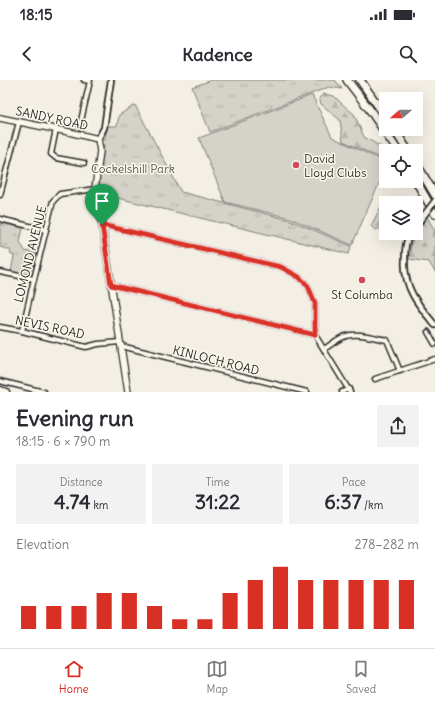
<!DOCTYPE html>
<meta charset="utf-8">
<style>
:root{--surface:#fff;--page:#f2f2f3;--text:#2b2b33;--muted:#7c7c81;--line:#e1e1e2;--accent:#d93025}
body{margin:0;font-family:Delius,sans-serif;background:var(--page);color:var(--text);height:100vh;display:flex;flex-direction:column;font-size:15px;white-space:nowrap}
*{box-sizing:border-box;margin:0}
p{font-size:13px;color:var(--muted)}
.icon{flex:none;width:22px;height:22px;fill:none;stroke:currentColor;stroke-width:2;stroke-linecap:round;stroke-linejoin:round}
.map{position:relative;height:312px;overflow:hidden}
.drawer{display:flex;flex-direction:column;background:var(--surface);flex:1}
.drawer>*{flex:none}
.needle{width:26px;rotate:250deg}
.buttons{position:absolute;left:379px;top:12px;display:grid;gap:8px}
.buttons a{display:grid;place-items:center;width:44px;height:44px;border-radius:0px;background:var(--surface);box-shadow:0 4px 16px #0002;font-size:20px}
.pin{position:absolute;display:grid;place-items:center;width:34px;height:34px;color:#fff;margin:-41px -17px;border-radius:50% 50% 50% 0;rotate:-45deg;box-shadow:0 0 4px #0007}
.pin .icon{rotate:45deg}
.round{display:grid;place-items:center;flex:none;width:42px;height:42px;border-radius:0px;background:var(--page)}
.summary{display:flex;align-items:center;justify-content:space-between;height:68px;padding:0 16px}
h1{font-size:22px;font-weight:700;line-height:30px}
.stats{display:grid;grid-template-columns:repeat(3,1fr);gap:6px;height:68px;padding:4px 16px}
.stats div{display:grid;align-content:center;border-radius:0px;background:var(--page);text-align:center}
.stats b{font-size:20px;font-weight:700}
.stats small{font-size:11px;font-weight:400}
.stats p{font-size:11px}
.chart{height:112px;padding:8px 16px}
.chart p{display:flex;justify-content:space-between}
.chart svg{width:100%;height:72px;margin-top:4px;stroke:var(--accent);stroke-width:6}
.status{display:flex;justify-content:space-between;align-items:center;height:28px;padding:0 20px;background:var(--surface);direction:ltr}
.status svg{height:11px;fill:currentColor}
header{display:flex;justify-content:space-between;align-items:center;height:52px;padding:0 16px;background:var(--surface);font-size:18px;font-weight:700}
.menu{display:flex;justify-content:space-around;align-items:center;height:56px;border-top:1px solid var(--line);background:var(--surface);font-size:11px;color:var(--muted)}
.menu a{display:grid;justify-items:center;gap:2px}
.menu .selected{color:var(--accent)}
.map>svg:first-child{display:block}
.green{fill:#d5d2c9;stroke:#807e7a}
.forest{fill:url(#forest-firs);stroke:#807e7a}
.park{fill:url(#park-tufts);stroke:#807e7a}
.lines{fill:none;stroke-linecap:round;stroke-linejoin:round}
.minor-casing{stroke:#2b2b2b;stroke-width:7}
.tertiary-casing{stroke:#2b2b2b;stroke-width:8}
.secondary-casing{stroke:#2b2b2b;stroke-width:8}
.primary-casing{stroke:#2b2b2b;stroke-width:9}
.motorway-casing{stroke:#2b2b2b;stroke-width:10}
.minor{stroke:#fbf7ec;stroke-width:4}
.tertiary{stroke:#fbf7ec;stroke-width:4.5}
.secondary{stroke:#fbf7ec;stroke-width:5.5}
.primary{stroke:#fbf7ec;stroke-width:6}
.motorway{stroke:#fbf7ec;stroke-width:7}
.tertiary-bridge-casing{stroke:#2b2b2b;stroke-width:8;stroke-linecap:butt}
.tertiary-bridge{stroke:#fbf7ec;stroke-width:4.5}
.route-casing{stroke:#fff;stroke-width:8}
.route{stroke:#d93025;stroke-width:5}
.poi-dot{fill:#d1495b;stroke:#fbf7ec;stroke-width:1.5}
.labels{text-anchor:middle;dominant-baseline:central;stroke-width:3;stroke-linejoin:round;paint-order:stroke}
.street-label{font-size:12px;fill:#2b2b2b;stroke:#fbf7ec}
.poi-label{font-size:12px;fill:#2b2b2b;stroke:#fbf7ec;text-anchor:start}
.park-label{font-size:12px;fill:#565552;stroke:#fbf7ec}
</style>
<div class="status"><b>18:15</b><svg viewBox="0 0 49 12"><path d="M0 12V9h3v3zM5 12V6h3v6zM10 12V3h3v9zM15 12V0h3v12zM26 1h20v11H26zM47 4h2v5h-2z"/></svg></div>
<header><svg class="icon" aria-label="back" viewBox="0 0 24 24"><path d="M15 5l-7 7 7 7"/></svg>Kadence<svg class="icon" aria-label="search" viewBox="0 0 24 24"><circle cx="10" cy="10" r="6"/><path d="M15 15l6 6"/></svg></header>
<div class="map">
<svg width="435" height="312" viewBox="0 0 435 312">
<defs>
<pattern id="forest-firs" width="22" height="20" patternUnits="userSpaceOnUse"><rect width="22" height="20" fill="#d5d2c9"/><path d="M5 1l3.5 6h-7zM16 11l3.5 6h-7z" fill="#b7b4ad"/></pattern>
<pattern id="park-tufts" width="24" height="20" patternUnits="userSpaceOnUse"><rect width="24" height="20" fill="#d5d2c9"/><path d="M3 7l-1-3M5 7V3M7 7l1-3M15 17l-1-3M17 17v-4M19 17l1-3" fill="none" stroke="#b7b4ad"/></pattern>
</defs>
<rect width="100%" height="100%" fill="#f3efe4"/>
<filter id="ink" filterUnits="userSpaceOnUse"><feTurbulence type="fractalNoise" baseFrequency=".025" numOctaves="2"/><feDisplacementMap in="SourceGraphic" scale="8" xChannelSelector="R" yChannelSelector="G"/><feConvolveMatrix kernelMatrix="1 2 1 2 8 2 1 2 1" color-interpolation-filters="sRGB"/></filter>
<g filter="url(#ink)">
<polygon class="green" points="312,15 332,57 381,80 385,90 352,165 290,138 225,122 199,58"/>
<g class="forest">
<polygon points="323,14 334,16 342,24 354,34 364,57 383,68 386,72 386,88 382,79 343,61 340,40 321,24 319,18"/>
<polygon points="393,118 396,123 386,123 386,143 384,147 375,150 371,146 385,119"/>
<polygon points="427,137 435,151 435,192 429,182 409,179 411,164 417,151"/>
</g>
<g class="park">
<polygon points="209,0 335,0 342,9 329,7 210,52 192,7 209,1"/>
<polygon points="135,25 181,112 290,140 351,166 349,174 97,113 107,46 117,46 119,35"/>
<polygon points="0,143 23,148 20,162 25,171 38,174 34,192 27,197 11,192 14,176 13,175 11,175 10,173 11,172 10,170 0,167"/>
</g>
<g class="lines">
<defs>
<g id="minor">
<polyline points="80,45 90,1 84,0"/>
<polyline points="56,49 51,74 56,78 84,83"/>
<polyline points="0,115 19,42"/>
<polyline points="0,139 46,150"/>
<polyline points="102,145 281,187 299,197 308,206 315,223 315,255 350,312"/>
<polyline points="0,192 34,199"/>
<polyline points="111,205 315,255"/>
<polyline points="0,247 22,251 86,267 98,264 120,262"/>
<polyline points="22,251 34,199 53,121 60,114 95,109"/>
<polyline points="428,252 435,264"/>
<polyline points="121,266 307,312"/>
<path d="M324 269C331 265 338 258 346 256 359 252 374 258 387 260L400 291"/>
<polyline points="375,299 435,279"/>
<polyline points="0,301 44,312"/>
<polyline points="342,312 349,309"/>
</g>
<g id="tertiary">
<polyline points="98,59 104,48 111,0"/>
<polyline points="416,147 421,139"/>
<path d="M412 153C411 155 408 158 407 161 405 166 405 174 405 179 403 207 418 225 435 245"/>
</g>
<polyline id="secondary" points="0,38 69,52 98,59 100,71 95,109 102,145 128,312"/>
<polyline id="primary" points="0,310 6,312"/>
<g id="motorway">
<polyline points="347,0 370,30 398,71"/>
<polyline points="360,0 386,37"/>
<polyline points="394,49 408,71"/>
<polyline points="416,83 435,115"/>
<polyline points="416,101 435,134"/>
</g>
</defs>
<use href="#minor" class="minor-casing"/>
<use href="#tertiary" class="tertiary-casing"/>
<use href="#secondary" class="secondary-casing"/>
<use href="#primary" class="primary-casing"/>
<use href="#motorway" class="motorway-casing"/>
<use href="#minor" class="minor"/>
<use href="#tertiary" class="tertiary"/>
<use href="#secondary" class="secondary"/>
<use href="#primary" class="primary"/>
<use href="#motorway" class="motorway"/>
<defs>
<polyline id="tertiary-bridge" points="421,139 435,121"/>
</defs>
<use href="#tertiary-bridge" class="tertiary-bridge-casing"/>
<use href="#tertiary-bridge" class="tertiary-bridge"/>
</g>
</g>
<g class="lines" filter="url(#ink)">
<defs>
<polygon id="route" points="102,145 281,187 299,197 308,206 315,223 315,255 111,205"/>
</defs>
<use href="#route" class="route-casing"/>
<use href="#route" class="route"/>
</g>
<g class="poi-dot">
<circle cx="296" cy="85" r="4"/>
<circle cx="362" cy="200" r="4"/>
</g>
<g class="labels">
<g class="street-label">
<text transform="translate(52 38) rotate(12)">SANDY ROAD</text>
<text transform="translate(30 174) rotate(-76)">LOMOND AVENUE</text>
<text transform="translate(50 247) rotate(12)">NEVIS ROAD</text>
<text transform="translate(216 280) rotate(14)">KINLOCH ROAD</text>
</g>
<g class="poi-label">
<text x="304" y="78">David<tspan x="304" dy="14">Lloyd Clubs</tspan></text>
<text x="362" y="214" text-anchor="middle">St Columba</text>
</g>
<g class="park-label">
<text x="133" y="88">Cockelshill Park</text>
</g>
</g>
</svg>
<div class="buttons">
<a><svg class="needle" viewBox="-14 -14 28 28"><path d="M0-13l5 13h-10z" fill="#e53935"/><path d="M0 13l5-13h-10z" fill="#7c7c81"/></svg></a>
<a><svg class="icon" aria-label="locate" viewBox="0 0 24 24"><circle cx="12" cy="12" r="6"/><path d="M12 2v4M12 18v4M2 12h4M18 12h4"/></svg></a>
<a><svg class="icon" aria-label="layers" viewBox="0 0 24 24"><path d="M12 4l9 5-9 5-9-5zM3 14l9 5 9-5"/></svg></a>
</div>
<div class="pin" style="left:102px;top:145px;background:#1e9e55"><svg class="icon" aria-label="arrive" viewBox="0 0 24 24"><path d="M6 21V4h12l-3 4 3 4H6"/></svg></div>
</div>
<section class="drawer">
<div class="summary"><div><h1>Evening run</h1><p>18:15 · 6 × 790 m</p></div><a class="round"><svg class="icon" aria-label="share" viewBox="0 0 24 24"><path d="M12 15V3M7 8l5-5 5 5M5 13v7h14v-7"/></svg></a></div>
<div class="stats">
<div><p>Distance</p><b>4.74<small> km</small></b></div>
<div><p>Time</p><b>31:22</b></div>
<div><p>Pace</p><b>6:37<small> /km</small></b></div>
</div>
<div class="chart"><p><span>Elevation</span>278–282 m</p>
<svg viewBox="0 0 160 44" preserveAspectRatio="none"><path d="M5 44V30M15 44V30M25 44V30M35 44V22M45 44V22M55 44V30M65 44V38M75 44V38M85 44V22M95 44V14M105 44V6M115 44V14M125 44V14M135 44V14M145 44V14M155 44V14"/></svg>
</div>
</section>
<nav class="menu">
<a class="selected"><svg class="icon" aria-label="home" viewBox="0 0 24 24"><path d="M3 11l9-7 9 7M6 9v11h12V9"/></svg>Home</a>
<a><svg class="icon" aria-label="map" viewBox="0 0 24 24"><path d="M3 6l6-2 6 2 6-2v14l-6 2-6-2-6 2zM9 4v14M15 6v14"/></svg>Map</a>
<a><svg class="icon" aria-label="saved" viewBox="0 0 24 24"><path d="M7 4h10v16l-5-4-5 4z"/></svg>Saved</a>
</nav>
